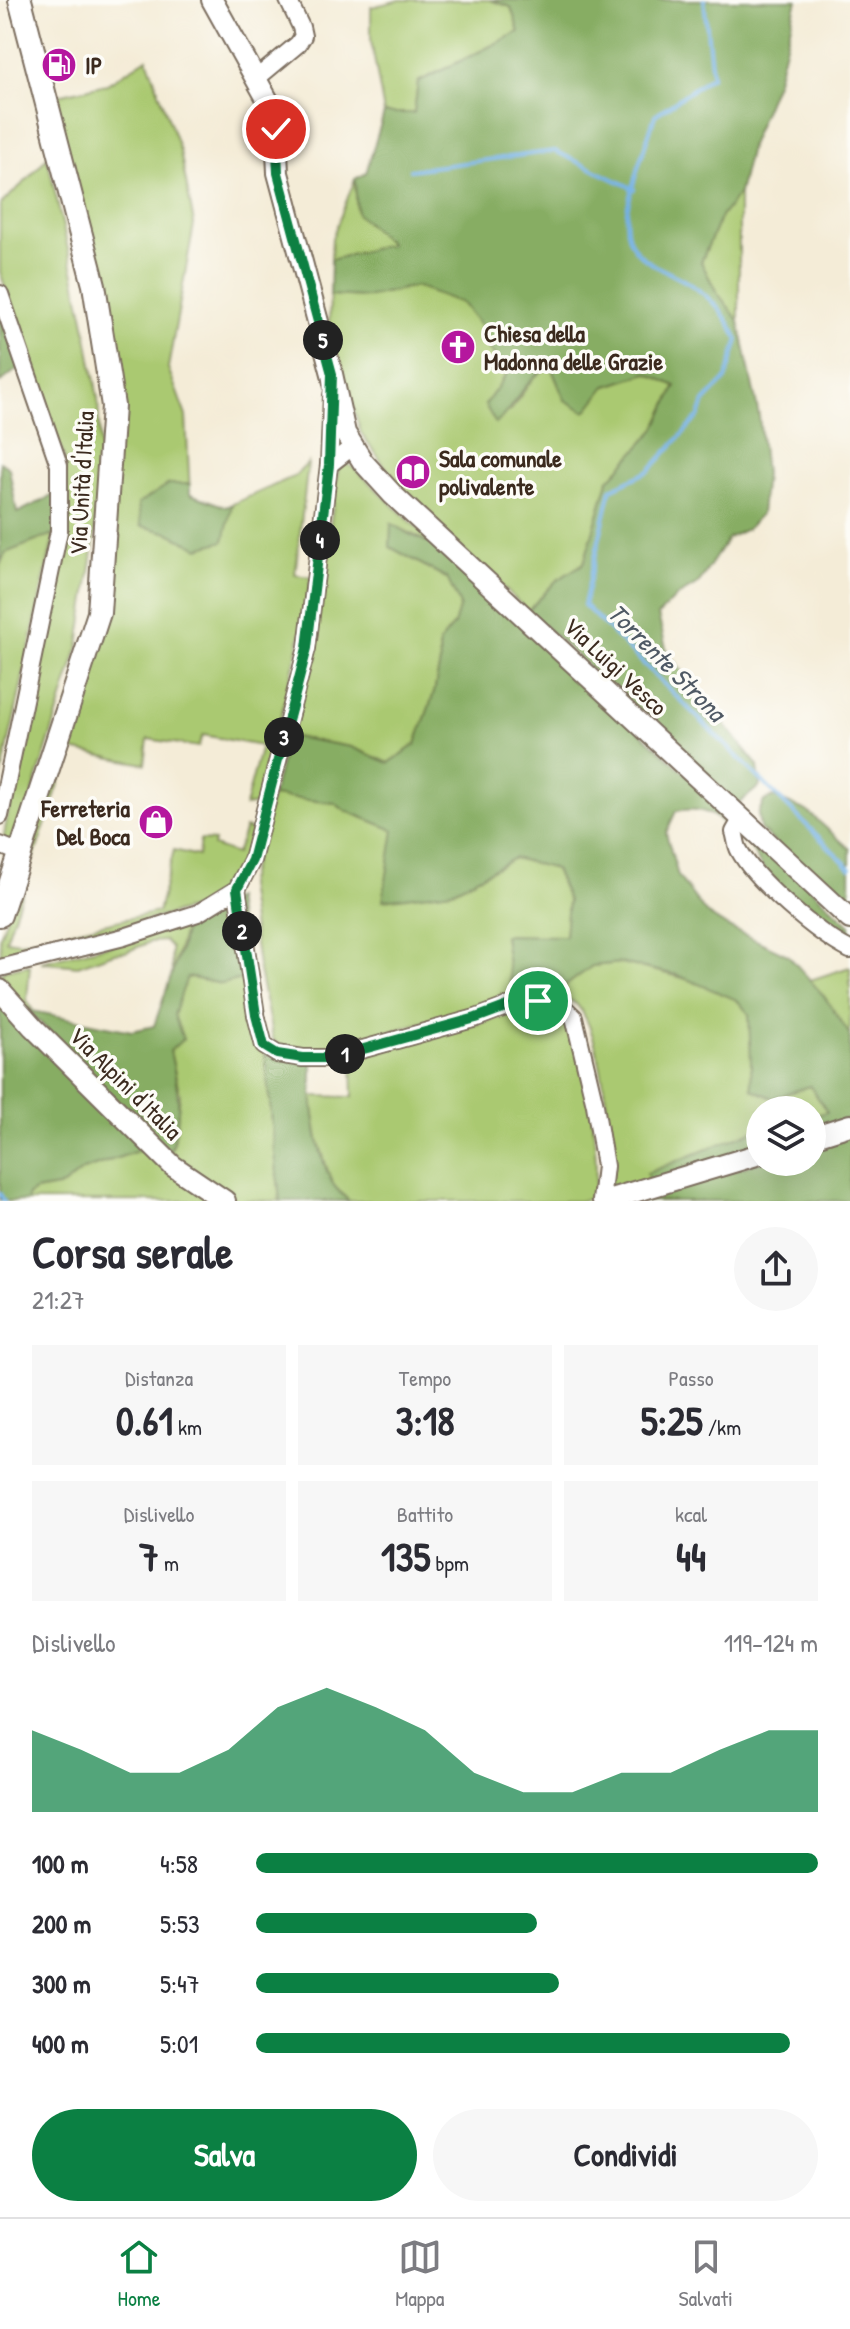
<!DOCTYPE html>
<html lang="it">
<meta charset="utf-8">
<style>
:root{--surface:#fff;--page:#f7f7f7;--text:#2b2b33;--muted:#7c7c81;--line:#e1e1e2;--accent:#0b8043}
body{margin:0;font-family:"Patrick Hand",sans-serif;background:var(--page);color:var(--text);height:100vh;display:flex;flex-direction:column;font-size:30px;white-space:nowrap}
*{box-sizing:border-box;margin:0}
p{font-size:26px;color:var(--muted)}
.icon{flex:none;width:44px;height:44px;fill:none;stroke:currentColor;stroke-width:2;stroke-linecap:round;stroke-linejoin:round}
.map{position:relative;height:1201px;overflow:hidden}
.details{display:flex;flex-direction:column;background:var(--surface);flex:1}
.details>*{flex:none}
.tools{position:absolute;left:746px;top:1096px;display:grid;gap:16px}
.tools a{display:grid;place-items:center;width:80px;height:80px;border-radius:50%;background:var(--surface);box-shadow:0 8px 32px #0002;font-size:40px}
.pin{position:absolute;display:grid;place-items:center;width:68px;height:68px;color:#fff;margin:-34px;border:4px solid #fff;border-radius:50%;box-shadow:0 2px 8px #0007}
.km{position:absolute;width:40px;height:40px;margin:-20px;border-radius:50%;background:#222;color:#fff;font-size:22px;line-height:40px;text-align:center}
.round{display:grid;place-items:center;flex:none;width:84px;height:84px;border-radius:42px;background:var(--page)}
.head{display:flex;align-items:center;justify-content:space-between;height:136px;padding:0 32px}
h1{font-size:44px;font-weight:700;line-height:60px}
.figures{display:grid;grid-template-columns:repeat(3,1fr);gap:12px;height:136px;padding:8px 32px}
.figures div{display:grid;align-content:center;border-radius:0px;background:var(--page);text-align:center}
.figures b{font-size:40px;font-weight:700}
.figures small{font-size:22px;font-weight:400}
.figures p{font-size:22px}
.chart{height:224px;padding:16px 32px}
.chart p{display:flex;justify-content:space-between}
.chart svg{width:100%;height:144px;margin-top:8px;fill:var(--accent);opacity:.7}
.button{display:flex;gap:16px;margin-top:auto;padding:16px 32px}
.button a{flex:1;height:92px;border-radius:48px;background:var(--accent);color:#fff;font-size:32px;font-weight:700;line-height:92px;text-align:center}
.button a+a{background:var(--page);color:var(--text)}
ul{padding:0 32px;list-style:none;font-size:26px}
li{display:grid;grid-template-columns:128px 96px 1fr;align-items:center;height:60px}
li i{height:20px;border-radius:10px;background:var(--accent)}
.tab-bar{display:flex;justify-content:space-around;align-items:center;height:112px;border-top:2px solid var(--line);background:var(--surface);font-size:22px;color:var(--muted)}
.tab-bar a{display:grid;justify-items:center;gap:4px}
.tab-bar .selected{color:var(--accent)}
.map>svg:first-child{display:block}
.green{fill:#aac971;stroke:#727a48;stroke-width:2}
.forest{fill:#87ad63;stroke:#616c40;stroke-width:2}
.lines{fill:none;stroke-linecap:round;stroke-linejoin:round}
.stream{stroke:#73b1e5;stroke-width:4}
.minor-casing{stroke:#7c6e5f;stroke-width:20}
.tertiary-casing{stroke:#7c6e5f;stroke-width:24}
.secondary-casing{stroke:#7c6e5f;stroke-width:26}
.minor{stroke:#fff;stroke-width:16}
.tertiary{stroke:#fff;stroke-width:20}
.secondary{stroke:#fff;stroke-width:22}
.route-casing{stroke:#fff;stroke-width:16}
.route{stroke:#0b8043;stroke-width:10}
.labels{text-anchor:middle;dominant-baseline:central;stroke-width:7;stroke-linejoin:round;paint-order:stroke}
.poi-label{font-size:24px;font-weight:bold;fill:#3b2a1e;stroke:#fdfcf7;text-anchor:start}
.street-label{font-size:24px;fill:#3b2a1e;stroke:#fdfcf7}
.water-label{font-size:26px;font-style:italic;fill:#4f5964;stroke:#fdfcf7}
</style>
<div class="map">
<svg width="850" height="1201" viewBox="0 0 850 1201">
<rect width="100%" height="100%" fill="#fdfcf7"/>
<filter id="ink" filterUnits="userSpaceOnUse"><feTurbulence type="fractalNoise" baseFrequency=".0125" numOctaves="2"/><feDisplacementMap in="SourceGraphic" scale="16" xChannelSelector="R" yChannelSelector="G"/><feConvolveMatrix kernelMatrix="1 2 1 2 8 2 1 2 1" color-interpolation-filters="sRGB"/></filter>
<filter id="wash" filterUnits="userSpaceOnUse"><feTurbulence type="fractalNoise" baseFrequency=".006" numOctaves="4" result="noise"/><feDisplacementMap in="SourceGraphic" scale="32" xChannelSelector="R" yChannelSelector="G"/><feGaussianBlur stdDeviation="1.8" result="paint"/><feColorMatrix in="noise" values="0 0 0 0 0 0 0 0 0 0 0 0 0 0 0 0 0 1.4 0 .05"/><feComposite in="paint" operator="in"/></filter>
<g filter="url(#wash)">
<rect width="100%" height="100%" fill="#f4ecd7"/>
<g class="green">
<polygon points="400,0 490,0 511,7 519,32 418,82 414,113 384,113 371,41 371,7"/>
<polygon points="147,58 180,151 194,224 168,368 186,416 190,494 226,507 295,476 308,463 295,575 311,577 298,648 259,804 245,806 261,746 203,735 198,747 148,739 145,764 65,749 104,613 117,409 53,96 107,84"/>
<polygon points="47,157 84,319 98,399 101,469 92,559 79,645 17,843 3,840 23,735 66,463 0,272 0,205 30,177"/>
<polygon points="355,179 357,214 391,244 331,260 332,238"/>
<polygon points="739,193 739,321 716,291 701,262 720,218"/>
<polygon points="416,286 462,303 483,328 486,345 508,372 485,405 509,412 537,373 551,367 565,400 647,373 676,386 655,430 608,481 584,563 556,581 528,611 408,498 361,433 329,326 330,295 366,297"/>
<polygon points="345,463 354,468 436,546 392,524 390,547 448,579 460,605 454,625 439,643 440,663 434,693 416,744 389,763 351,747 288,736 322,583 339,464"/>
<polygon points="54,534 0,783 0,565 5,553"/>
<polygon points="59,762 65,766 6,940 20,942 158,912 174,850 198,856 200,840 214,841 213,846 236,854 245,828 251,830 244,861 229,883 201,906 7,957 1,955 0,937"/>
<polygon points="272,796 335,803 344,810 395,830 452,891 514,858 555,869 568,901 565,937 504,935 512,996 348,1044 316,1049 281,1048 273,1039 258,966 247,885"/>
<polygon points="185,926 172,974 171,948 165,941 150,942 126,952 114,953 78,966 41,962"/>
<path d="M621 963C648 969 740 987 750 1015 754 1027 752 1074 753 1089L773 1098 810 1085 827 1112 812 1116V1110H760V1128L648 1173 649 1182 610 1193C615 1154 604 1035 577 1005 572 1000 562 997 556 993L592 966Z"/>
<path d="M30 965 27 1000 33 1011C18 1006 7 991 0 978L4 970Z"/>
<polygon points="850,967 850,1035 810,980"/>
<polygon points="186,977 222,984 245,978 265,1054 280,1201 237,1200 169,1154 174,1143 180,1095 170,1051 174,1015"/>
<path d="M538 1007 558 1011C585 1044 603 1156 593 1198L579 1201H349L332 1184 318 1139 311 1096 353 1097 352 1059Z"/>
<polygon points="143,1149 213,1201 28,1201 26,1197 35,1191 63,1186 83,1170"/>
</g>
<g class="forest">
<path d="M490 0H797L777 80 751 143 739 193 720 218 701 262 716 291 739 321 759 416 765 474 761 514 747 529 728 538 698 584 676 597 658 615 667 652 758 766 760 786 738 804 528 611 556 581 584 563 608 481 655 430 676 386 647 373 606 386 586 412 565 400 551 367C526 376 515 406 496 424L485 405 508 372 486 345 482 328 462 303 416 286 366 297 330 295 331 260 390 244 357 214 355 179 366 173 384 113H414L418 82 519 32 511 7Z"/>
<polygon points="0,312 20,367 0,383"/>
<polygon points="0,462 9,468 17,513 56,494 54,534 5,553 0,565"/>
<polygon points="169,484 190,484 190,494 226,507 232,504 224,541 199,548 169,533 141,526 138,504"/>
<path d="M391 523 409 534 436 546 730 814 723 823C709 810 694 807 676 811L666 833 678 876 706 913 728 927 788 955 824 996 850 1035V1118L812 1130V1116L827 1112 810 1086 773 1098 752 1089 749 1014 737 1000 677 975 621 963 592 966 556 993 512 996 504 935 565 936 568 901 555 869 514 858 452 891 383 900 394 830 344 810 335 803 272 796 288 736 351 747 389 763 416 744 434 693 440 663 439 643 454 625 460 605 447 578 390 547Z"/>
<polygon points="774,797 807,811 850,849 850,910 760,829 758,814 764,801"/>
<path d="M753 835 850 925V943C810 913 766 889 748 840Z"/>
<path d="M235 898 245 978 222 984 187 977 174 1015 183 1039 170 1051C178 1086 184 1119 169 1154L28 1010 132 1031 154 1026 181 947 185 926Z"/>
<polygon points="0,1005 143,1149 83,1170 63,1186 35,1191 27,1196 28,1201 0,1201"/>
<path d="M265 1055 312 1063C311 1103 314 1146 332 1182 335 1189 343 1195 349 1201H280Z"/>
<polygon points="760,1128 760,1147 649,1182 647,1173"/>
<polygon points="850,1131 850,1201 633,1201 760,1162 812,1162 812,1143"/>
</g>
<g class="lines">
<g class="stream">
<path d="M704 0 712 76 655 115C646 145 632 180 627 211 620 263 664 265 696 288 715 302 729 319 738 340L726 379 704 402 699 416 649 471 611 489 584 605 850 868"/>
<polyline points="410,170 555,151 634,189"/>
<polyline points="0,1194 4,1201"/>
</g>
</g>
</g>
<g filter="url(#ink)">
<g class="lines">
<defs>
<g id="minor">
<polyline points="257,78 298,44 303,36 301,27 288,0"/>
<polyline points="0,294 59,465 59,531 0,816"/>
<polyline points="329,465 332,395"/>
<path d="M742 818 734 832C736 837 736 845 739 850 756 882 818 934 850 950"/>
<polyline points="0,845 20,853"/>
<polyline points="237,889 256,1015 264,1046 277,1054 303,1058 331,1058 476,1018 508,1006 538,1001 561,1005 574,1017 595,1105 605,1166 601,1201"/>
<polyline points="0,968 124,937 198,913 237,889 252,860 307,648 329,465 352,447"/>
</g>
<g id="tertiary">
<polyline points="212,0 271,106 276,129 278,173 332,374 345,433 363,462 393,495 850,919"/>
<polyline points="0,990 33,1027 173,1166 225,1201"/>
<polyline points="812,1137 850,1125"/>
<polyline points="604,1201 760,1154"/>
</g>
<polyline id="secondary" points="0,915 99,613 113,406 94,285 20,0"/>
</defs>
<use href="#minor" class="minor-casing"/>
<use href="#tertiary" class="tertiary-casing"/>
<use href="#secondary" class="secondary-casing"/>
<use href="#minor" class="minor"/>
<use href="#tertiary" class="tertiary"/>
<use href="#secondary" class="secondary"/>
</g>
</g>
<g class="lines" filter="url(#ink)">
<defs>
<polyline id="route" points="276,129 278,173 332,374 329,465 307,648 252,860 237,889 256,1015 264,1046 277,1054 303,1058 331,1058 476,1018 508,1006 538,1001"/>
</defs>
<use href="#route" class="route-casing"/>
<use href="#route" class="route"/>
</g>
<defs>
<symbol id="fuel-disc" viewBox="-11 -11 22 22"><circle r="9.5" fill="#b5179e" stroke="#fdfcf7"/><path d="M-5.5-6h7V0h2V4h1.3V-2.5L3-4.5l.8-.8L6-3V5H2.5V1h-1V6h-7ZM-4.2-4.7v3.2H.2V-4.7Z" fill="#fff"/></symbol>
<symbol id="church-disc" viewBox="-11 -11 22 22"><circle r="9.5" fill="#b5179e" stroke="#fdfcf7"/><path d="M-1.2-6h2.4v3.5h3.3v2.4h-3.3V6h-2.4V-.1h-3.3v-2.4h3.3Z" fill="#fff"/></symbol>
<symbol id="library-disc" viewBox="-11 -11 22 22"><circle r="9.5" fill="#b5179e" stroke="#fdfcf7"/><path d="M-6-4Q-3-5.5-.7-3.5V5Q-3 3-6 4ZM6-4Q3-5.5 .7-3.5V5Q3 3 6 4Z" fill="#fff"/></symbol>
<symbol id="shop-disc" viewBox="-11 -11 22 22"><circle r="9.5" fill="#b5179e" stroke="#fdfcf7"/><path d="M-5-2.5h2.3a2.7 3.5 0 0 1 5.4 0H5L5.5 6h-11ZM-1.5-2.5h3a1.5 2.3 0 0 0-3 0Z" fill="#fff"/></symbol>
</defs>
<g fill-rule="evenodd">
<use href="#fuel-disc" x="39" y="45" width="40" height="40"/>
<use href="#church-disc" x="438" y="327" width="40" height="40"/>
<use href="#library-disc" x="393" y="452" width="40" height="40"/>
<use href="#shop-disc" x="136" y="802" width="40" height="40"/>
</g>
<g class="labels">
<g class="poi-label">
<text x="85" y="65">IP</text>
<text x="484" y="333">Chiesa della<tspan x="484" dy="28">Madonna delle Grazie</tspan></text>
<text x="439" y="458">Sala comunale<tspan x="439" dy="28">polivalente</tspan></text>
<text x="130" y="808" text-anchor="end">Ferreteria<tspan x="130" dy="28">Del Boca</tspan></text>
</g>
<g class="street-label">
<text transform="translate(81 483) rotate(-87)">Via Unità d'Italia</text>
<text transform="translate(616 666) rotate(43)">Via Luigi Vesco</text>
<text transform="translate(126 1083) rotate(45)">Via Alpini d'Italia</text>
</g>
<g class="water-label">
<text transform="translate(667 662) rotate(45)">Torrente Strona</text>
</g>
</g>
</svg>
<div class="tools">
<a><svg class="icon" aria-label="layers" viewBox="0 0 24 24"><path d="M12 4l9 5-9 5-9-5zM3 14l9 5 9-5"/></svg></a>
</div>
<div class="pin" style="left:538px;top:1001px;background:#1e9e55"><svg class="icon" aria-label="arrive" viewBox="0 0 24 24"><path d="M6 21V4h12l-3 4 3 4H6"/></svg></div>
<div class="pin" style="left:276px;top:129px;background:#d93025"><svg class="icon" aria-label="check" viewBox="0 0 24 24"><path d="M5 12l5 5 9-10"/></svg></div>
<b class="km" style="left:345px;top:1054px">1</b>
<b class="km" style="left:242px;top:931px">2</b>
<b class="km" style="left:284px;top:737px">3</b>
<b class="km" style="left:320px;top:540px">4</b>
<b class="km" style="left:323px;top:340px">5</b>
</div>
<section class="details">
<div class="head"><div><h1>Corsa serale</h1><p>21:27</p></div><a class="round"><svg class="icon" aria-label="share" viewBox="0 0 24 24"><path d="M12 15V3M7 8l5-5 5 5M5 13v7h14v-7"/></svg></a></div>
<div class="figures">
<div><p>Distanza</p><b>0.61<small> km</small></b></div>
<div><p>Tempo</p><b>3:18</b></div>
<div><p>Passo</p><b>5:25<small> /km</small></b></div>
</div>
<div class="figures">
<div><p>Dislivello</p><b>7<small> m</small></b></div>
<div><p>Battito</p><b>135<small> bpm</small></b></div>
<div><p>kcal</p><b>44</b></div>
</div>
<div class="chart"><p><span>Dislivello</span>119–124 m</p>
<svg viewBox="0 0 160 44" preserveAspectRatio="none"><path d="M0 44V19L10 25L20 32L30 32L40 25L50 12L60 6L70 12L80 19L90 32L100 38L110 38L120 32L130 32L140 25L150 19L160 19V44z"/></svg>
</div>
<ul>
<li><b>100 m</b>4:58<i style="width:100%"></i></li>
<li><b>200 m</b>5:53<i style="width:50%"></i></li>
<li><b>300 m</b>5:47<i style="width:54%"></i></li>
<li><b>400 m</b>5:01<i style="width:95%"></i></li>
</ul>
<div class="button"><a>Salva</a><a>Condividi</a></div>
</section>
<nav class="tab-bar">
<a class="selected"><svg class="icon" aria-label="home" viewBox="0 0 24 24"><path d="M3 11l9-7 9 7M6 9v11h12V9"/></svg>Home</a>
<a><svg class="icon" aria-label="map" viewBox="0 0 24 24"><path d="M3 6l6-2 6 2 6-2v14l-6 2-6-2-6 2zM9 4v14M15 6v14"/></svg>Mappa</a>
<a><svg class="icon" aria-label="saved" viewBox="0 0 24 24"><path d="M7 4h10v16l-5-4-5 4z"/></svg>Salvati</a>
</nav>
